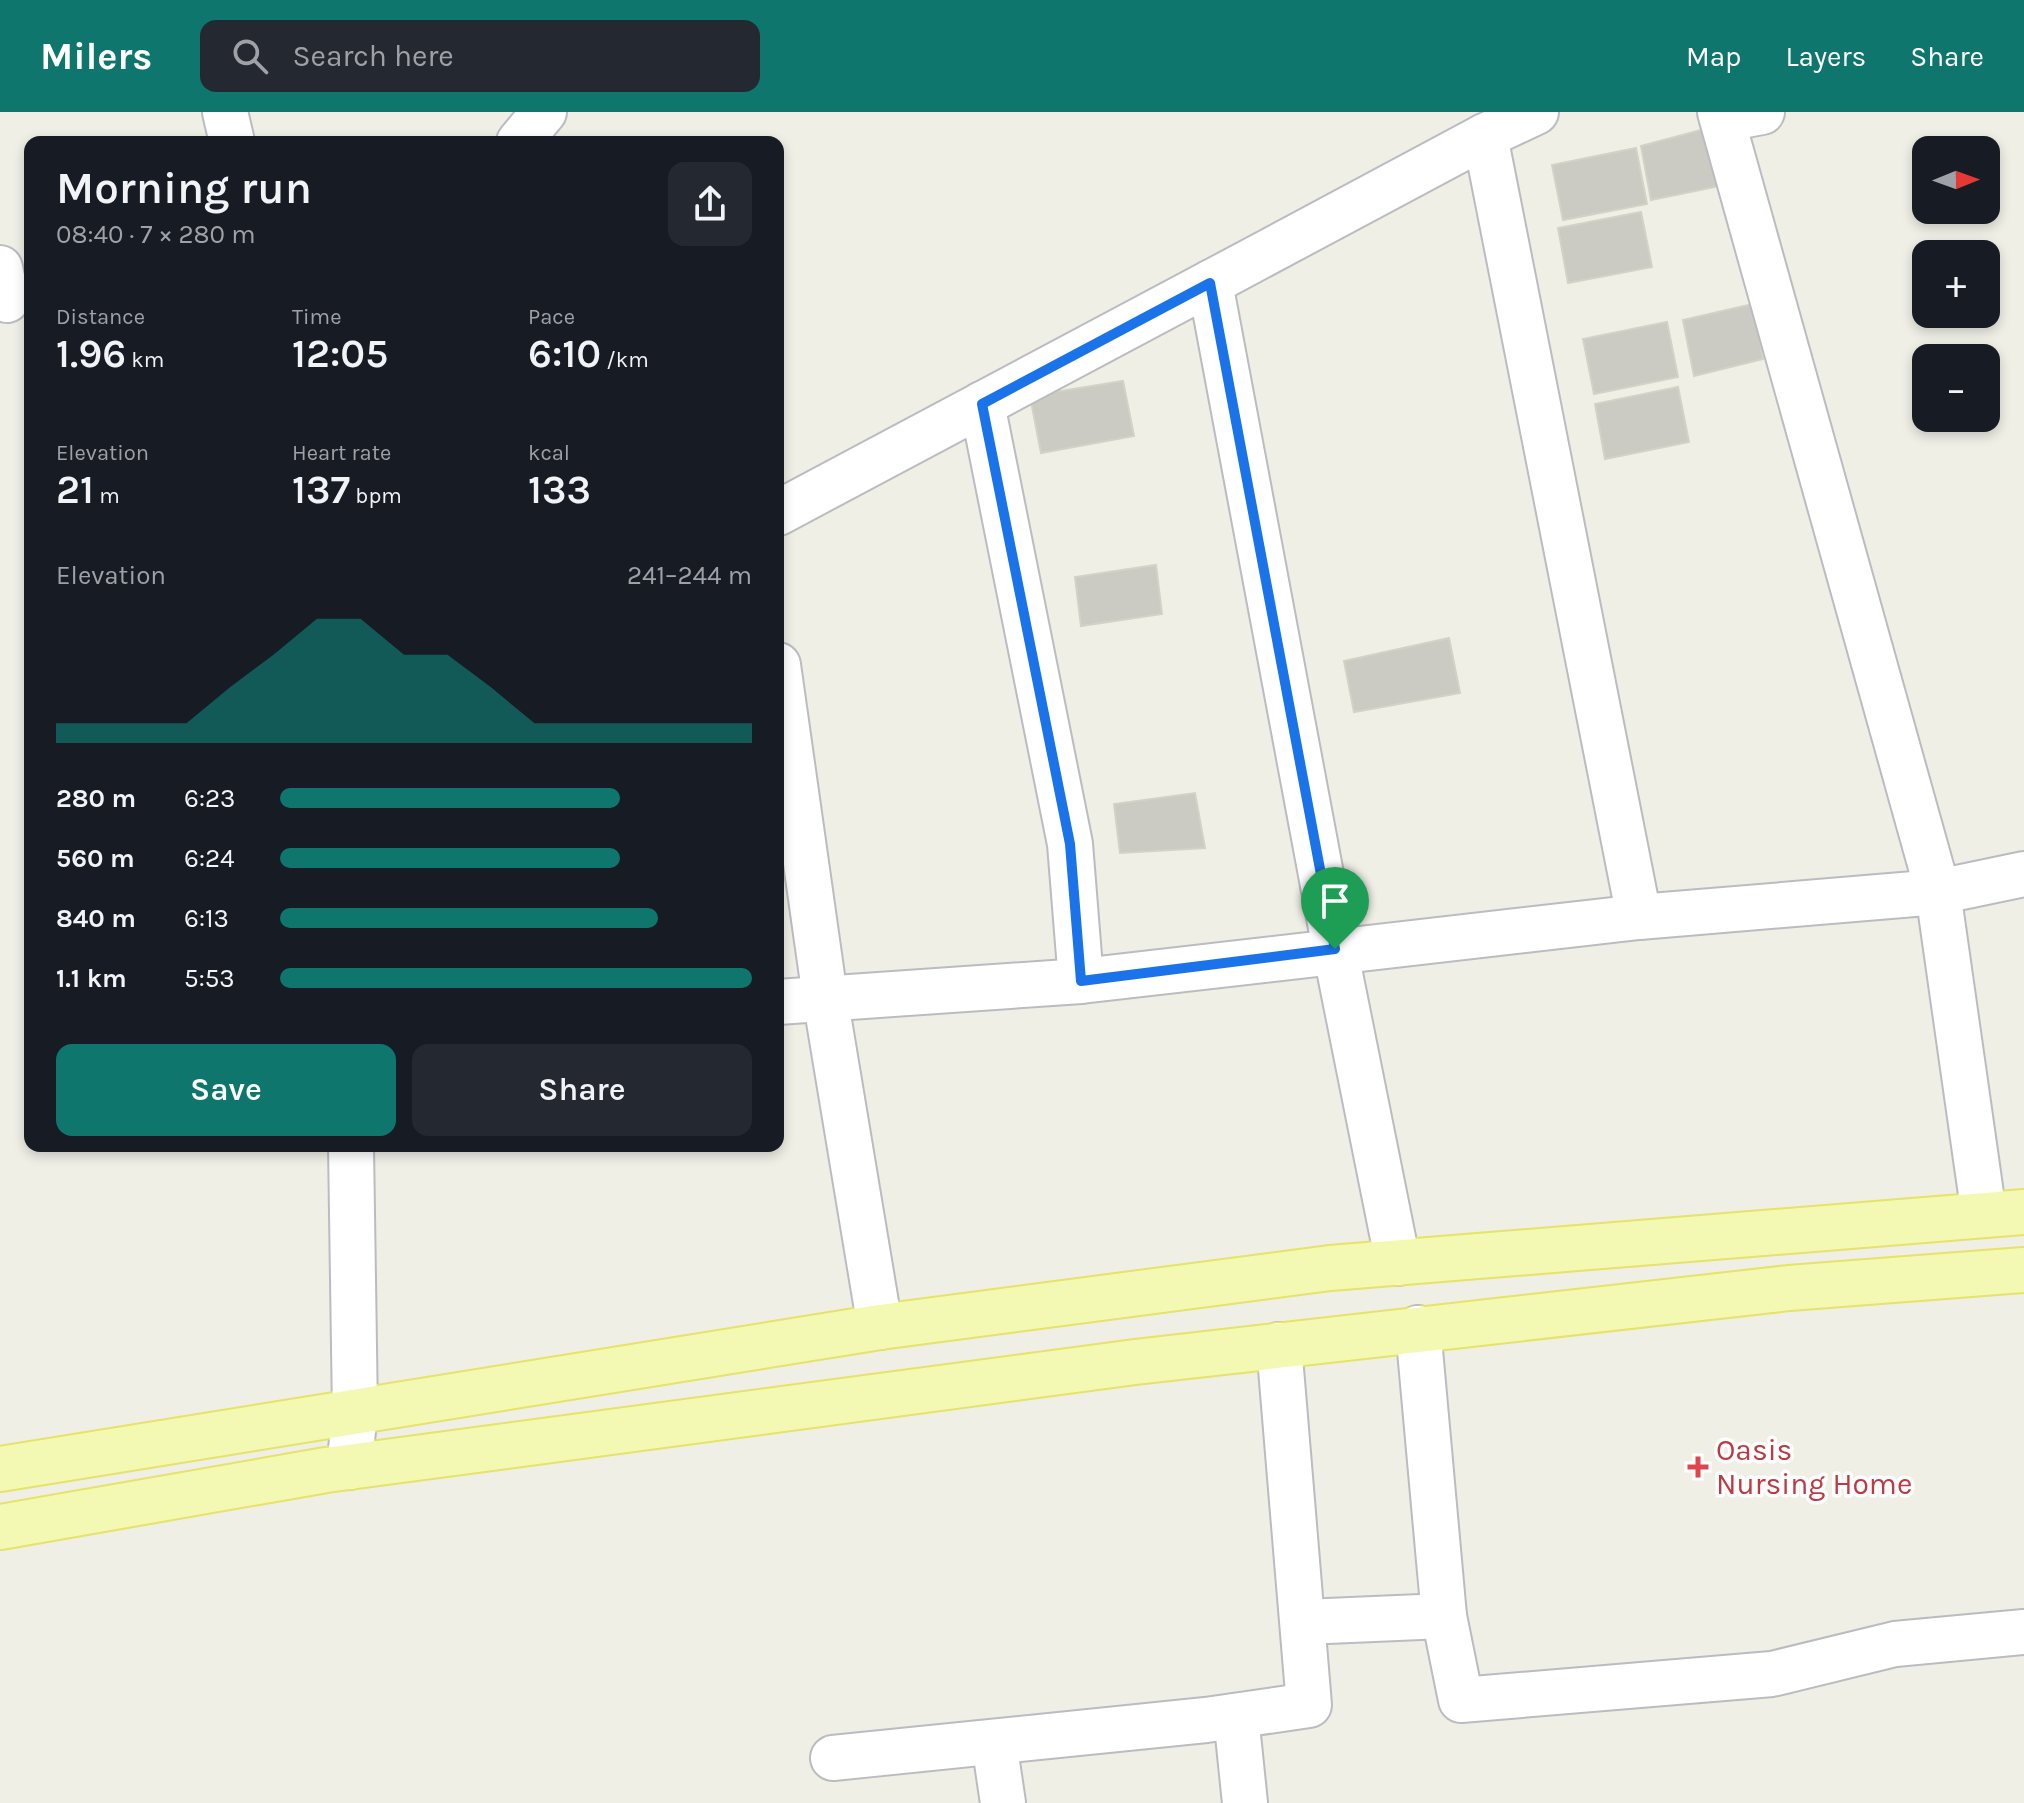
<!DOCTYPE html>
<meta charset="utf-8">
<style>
:root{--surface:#171b24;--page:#242831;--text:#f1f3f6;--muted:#9ea1a6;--accent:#0f766e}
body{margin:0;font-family:Karla,sans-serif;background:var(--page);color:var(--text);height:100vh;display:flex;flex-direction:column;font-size:30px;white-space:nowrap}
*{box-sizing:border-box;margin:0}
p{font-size:26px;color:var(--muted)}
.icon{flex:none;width:44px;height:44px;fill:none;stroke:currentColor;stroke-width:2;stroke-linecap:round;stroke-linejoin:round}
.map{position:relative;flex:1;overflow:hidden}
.details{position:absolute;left:24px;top:24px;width:760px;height:1016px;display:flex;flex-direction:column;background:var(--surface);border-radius:16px;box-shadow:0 4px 12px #0003}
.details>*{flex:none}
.needle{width:52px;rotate:89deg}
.fabs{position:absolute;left:1912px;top:24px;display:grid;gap:16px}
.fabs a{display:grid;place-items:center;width:88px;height:88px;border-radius:16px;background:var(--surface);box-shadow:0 4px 12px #0003;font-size:40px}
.pin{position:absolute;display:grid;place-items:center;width:68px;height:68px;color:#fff;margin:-82px -34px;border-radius:50% 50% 50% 0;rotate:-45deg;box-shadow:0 0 8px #0007}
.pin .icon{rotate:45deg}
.round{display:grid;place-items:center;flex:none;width:84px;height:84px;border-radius:16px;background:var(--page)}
.head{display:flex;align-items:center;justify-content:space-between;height:136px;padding:0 32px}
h1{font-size:44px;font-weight:600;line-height:60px}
.metrics{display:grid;grid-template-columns:repeat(3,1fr);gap:12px;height:136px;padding:8px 32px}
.metrics div{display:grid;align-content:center}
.metrics b{font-size:40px;font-weight:600}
.metrics small{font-size:22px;font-weight:400}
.metrics p{font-size:22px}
.chart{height:224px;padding:16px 32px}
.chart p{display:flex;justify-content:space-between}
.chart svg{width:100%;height:144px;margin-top:8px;fill:var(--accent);opacity:.7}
.button{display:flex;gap:16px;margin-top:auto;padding:16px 32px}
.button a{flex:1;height:92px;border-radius:16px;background:var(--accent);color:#fff;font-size:32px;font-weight:600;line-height:92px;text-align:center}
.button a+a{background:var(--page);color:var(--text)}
ul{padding:0 32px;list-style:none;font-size:26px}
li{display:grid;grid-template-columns:128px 96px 1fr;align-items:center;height:60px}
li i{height:20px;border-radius:10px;background:var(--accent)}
header{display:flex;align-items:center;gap:48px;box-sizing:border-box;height:112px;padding:0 40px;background:var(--accent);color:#fff}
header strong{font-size:38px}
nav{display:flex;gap:44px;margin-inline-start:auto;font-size:28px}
.search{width:560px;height:72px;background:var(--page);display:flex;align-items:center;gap:20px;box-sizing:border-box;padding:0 28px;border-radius:16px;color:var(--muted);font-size:30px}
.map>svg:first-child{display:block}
.building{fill:#cbcac3;stroke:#d3d2c5;stroke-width:2}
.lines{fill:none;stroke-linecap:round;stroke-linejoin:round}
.minor-casing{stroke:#bbbcc1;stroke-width:48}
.major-casing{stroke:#e7e268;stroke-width:48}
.minor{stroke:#fff;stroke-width:44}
.major{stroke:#f3f9b2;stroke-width:44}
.route-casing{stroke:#fff;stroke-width:16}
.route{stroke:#1a73e8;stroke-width:10}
.health-dot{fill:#e0444e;stroke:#fff;stroke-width:3}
.labels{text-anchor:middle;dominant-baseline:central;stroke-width:7;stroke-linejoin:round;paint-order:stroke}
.health-label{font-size:30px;fill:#be3a42;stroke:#fff;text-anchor:start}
</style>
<header>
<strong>Milers</strong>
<div class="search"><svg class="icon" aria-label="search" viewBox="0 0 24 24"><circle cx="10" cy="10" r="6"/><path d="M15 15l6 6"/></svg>Search here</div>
<nav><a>Map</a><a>Layers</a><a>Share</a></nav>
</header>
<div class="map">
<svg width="2024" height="1691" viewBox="0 0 2024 1691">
<rect width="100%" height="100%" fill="#efefe6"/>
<g class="building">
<polygon points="1716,14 1734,71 1651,88 1641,34"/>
<polygon points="1636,36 1647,92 1563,108 1552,53"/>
<polygon points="1641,100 1652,155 1568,171 1558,116"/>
<polygon points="1753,192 1763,247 1694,264 1683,208"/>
<polygon points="1667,210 1678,265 1594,282 1583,227"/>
<polygon points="1123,269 1134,324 1041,341 1030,284"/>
<polygon points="1678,275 1689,330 1605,347 1595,292"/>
<polygon points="1156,453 1162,502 1081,514 1075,465"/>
<polygon points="1449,526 1460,581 1354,600 1344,549"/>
<polygon points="1195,681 1205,736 1120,741 1114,692"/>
</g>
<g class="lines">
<defs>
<g id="minor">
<polyline points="225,0 232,30"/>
<polyline points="1720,0 1938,780 2024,762"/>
<polyline points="1735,5 1762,0"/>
<polyline points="1485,24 1536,0"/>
<polyline points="519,30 544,0"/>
<polyline points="0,156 7,188"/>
<polyline points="982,292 1070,732 1081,869"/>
<polyline points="778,401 1210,171 1335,837 1398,1151"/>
<polyline points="778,553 825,885 880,1215"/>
<polyline points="1639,805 1938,780 1984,1103"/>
<polyline points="778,890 1081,869 1639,805 1485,24 1210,171"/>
<polyline points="1418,1216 1444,1504 1461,1588 1772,1562 1895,1532 2024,1520"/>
<polyline points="349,1355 355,1301 351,1034"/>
<polyline points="1304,1510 1444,1504"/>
<polyline points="1236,1604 1245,1691"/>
<polyline points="994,1630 1003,1691"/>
<polyline points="833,1646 1206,1608 1309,1593 1279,1233"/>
</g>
<g id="major">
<polyline points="0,1357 880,1215 1330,1156 2024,1100"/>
<polyline points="0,1415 326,1358 1135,1250 1789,1176 2024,1158"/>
</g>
</defs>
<use href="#minor" class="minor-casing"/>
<use href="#major" class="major-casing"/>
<use href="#minor" class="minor"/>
<use href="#major" class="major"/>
</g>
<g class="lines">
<defs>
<polygon id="route" points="1210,171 1335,837 1081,869 1070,732 982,292"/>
</defs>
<use href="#route" class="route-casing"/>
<use href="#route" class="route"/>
</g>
<path class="health-dot" d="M1694 1343h8v8h8v8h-8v8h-8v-8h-8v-8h8z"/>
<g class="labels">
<g class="health-label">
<text x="1716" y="1338">Oasis<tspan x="1716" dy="34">Nursing Home</tspan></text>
</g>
</g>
</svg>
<div class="fabs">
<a><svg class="needle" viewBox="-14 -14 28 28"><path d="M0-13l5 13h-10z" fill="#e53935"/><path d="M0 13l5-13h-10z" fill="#9ea1a6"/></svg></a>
<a>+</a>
<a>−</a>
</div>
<div class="pin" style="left:1335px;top:837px;background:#1e9e55"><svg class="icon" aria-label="arrive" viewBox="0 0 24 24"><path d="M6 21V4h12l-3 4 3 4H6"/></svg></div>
<section class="details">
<div class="head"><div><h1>Morning run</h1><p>08:40 · 7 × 280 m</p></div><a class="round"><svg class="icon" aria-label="share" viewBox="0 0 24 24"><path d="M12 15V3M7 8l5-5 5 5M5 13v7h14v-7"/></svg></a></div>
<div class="metrics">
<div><p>Distance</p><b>1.96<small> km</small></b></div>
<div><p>Time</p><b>12:05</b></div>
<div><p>Pace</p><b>6:10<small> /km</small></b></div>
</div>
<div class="metrics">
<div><p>Elevation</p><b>21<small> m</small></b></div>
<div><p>Heart rate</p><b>137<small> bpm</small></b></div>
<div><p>kcal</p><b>133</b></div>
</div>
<div class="chart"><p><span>Elevation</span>241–244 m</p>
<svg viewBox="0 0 160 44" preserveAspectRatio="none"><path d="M0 44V38L10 38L20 38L30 38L40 27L50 17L60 6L70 6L80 17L90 17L100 27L110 38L120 38L130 38L140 38L150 38L160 38V44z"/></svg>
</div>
<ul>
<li><b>280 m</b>6:23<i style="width:72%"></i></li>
<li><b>560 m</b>6:24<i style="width:72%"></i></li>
<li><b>840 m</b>6:13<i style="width:80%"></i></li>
<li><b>1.1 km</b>5:53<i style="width:100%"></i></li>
</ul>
<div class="button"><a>Save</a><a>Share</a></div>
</section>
</div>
